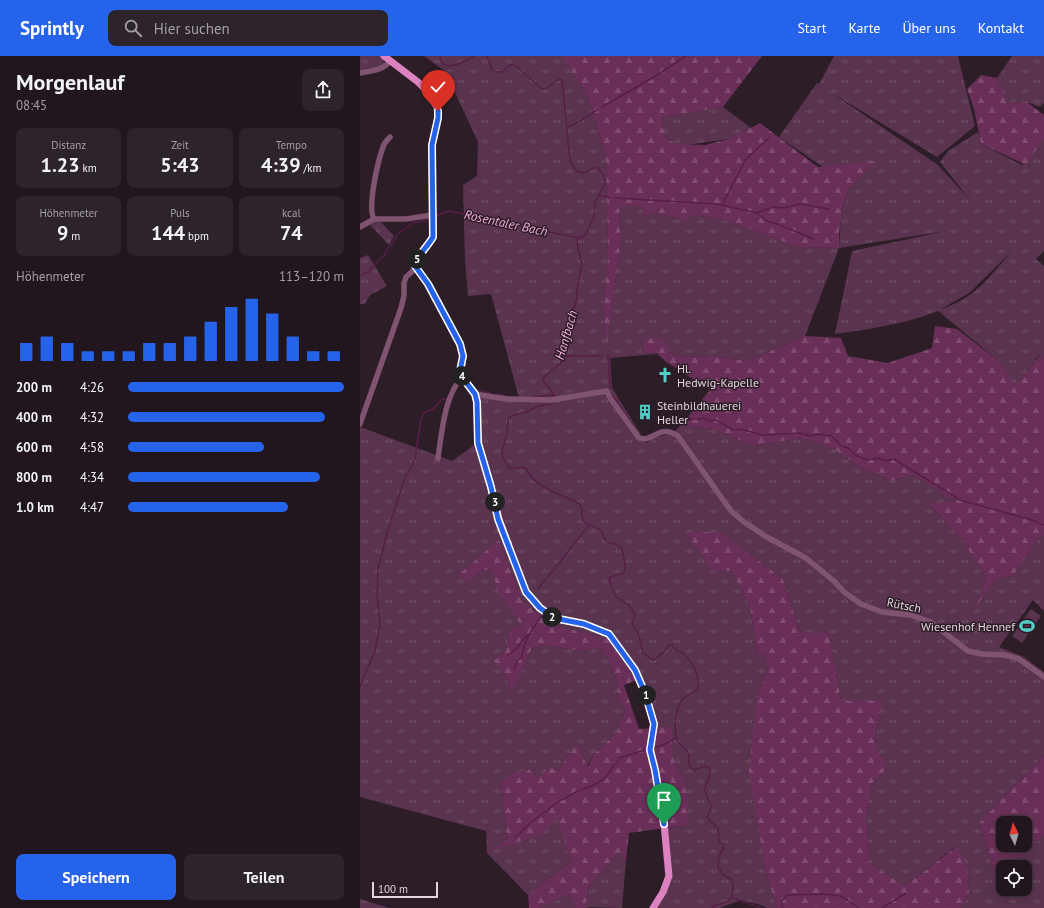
<!DOCTYPE html>
<html lang="de">
<meta charset="utf-8">
<style>
:root{--surface:#21161d;--page:#2d232a;--text:#f1f3f6;--muted:#a29fa4;--line:#3e353b;--accent:#2563eb}
body{margin:0;font-family:"PT Sans",sans-serif;background:var(--page);color:var(--text);height:100vh;display:flex;flex-direction:column;font-size:15px;white-space:nowrap}
*{box-sizing:border-box;margin:0}
p{font-size:13px;color:var(--muted)}
.icon{flex:none;width:22px;height:22px;fill:none;stroke:currentColor;stroke-width:2;stroke-linecap:round;stroke-linejoin:round}
.map{position:relative;flex:1;overflow:hidden}
.sheet{display:flex;flex-direction:column;background:var(--surface);width:360px}
.sheet>*{flex:none}
.needle{width:26px;rotate:355deg}
.fabs{position:absolute;left:636px;top:760px;display:grid;gap:8px}
.fabs a{display:grid;place-items:center;width:36px;height:36px;border-radius:8px;background:var(--surface);box-shadow:0 2px 10px #0003,0 0 0 1px var(--line);font-size:20px}
.scale{position:absolute;left:12px;bottom:10px;width:66px;box-sizing:border-box;padding-left:4px;border:2px solid #e1d6dd;border-top:0;font-size:11px;line-height:14px;white-space:nowrap;color:#e1d6dd;-webkit-text-stroke:3px #2c1d27;paint-order:stroke}
.pin{position:absolute;display:grid;place-items:center;width:34px;height:34px;color:#fff;margin:-41px -17px;border-radius:50% 50% 50% 0;rotate:-45deg;box-shadow:0 0 4px #0007}
.pin .icon{rotate:45deg}
.km{position:absolute;width:20px;height:20px;margin:-10px;border-radius:50%;background:#222;color:#fff;font-size:11px;line-height:20px;text-align:center}
.round{display:grid;place-items:center;flex:none;width:42px;height:42px;border-radius:8px;background:var(--page)}
.summary{display:flex;align-items:center;justify-content:space-between;height:68px;padding:0 16px}
h1{font-size:22px;font-weight:700;line-height:30px}
.metrics{display:grid;grid-template-columns:repeat(3,1fr);gap:6px;height:68px;padding:4px 16px}
.metrics div{display:grid;align-content:center;border-radius:8px;background:var(--page);text-align:center}
.metrics b{font-size:20px;font-weight:700}
.metrics small{font-size:11px;font-weight:400}
.metrics p{font-size:11px}
.chart{height:112px;padding:8px 16px}
.chart p{display:flex;justify-content:space-between}
.chart svg{width:100%;height:72px;margin-top:4px;stroke:var(--accent);stroke-width:6}
.action{display:flex;gap:8px;margin-top:auto;padding:8px 16px}
.action a{flex:1;height:46px;border-radius:8px;background:var(--accent);color:#fff;font-size:16px;font-weight:700;line-height:46px;text-align:center}
.action a+a{background:var(--page);color:var(--text)}
ul{padding:0 16px;list-style:none;font-size:13px}
li{display:grid;grid-template-columns:64px 48px 1fr;align-items:center;height:30px}
li i{height:10px;border-radius:5px;background:var(--accent)}
header{display:flex;align-items:center;gap:24px;box-sizing:border-box;height:56px;padding:0 20px;background:var(--accent);color:#fff}
header strong{font-size:19px}
nav{display:flex;gap:22px;margin-inline-start:auto;font-size:14px}
.search{width:280px;height:36px;background:var(--page);display:flex;align-items:center;gap:10px;box-sizing:border-box;padding:0 14px;border-radius:8px;color:var(--muted);font-size:15px}
main{display:flex;flex:1;min-height:0}
.map>svg:first-child{display:block}
.grass{fill:url(#grass-tufts);fill-rule:evenodd}
.forest{fill:url(#forest-firs);fill-rule:evenodd}
.pitch{fill:#5a344e}
.lines{fill:none;stroke-linecap:round;stroke-linejoin:round}
.stream{stroke:#571e47;stroke-width:1.5}
.minor{stroke:#805471;stroke-width:5.5}
.major{stroke:#dd82c0;stroke-width:7}
.route-casing{stroke:#fff;stroke-width:8}
.route{stroke:#2563eb;stroke-width:5}
.labels{text-anchor:middle;dominant-baseline:central;stroke-width:3;stroke-linejoin:round;paint-order:stroke}
.poi-label{font-size:12px;fill:#e1d6dd;stroke:#2c1d27;text-anchor:start}
.street-label{font-size:12px;fill:#e1d6dd;stroke:#2c1d27}
.water-label{font-size:13px;font-style:italic;fill:#f5addc;stroke:#2c1d27}
</style>
<header>
<strong>Sprintly</strong>
<div class="search"><svg class="icon" aria-label="search" viewBox="0 0 24 24"><circle cx="10" cy="10" r="6"/><path d="M15 15l6 6"/></svg>Hier suchen</div>
<nav><a>Start</a><a>Karte</a><a>Über uns</a><a>Kontakt</a></nav>
</header>
<main>
<section class="sheet">
<div class="summary"><div><h1>Morgenlauf</h1><p>08:45</p></div><a class="round"><svg class="icon" aria-label="share" viewBox="0 0 24 24"><path d="M12 15V3M7 8l5-5 5 5M5 13v7h14v-7"/></svg></a></div>
<div class="metrics">
<div><p>Distanz</p><b>1.23<small> km</small></b></div>
<div><p>Zeit</p><b>5:43</b></div>
<div><p>Tempo</p><b>4:39<small> /km</small></b></div>
</div>
<div class="metrics">
<div><p>Höhenmeter</p><b>9<small> m</small></b></div>
<div><p>Puls</p><b>144<small> bpm</small></b></div>
<div><p>kcal</p><b>74</b></div>
</div>
<div class="chart"><p><span>Höhenmeter</span>113–120 m</p>
<svg viewBox="0 0 160 44" preserveAspectRatio="none"><path d="M5 44V33M15 44V29M25 44V33M35 44V38M45 44V38M55 44V38M65 44V33M75 44V33M85 44V29M95 44V20M105 44V11M115 44V6M125 44V15M135 44V29M145 44V38M155 44V38"/></svg>
</div>
<ul>
<li><b>200 m</b>4:26<i style="width:100%"></i></li>
<li><b>400 m</b>4:32<i style="width:91%"></i></li>
<li><b>600 m</b>4:58<i style="width:63%"></i></li>
<li><b>800 m</b>4:34<i style="width:89%"></i></li>
<li><b>1.0 km</b>4:47<i style="width:74%"></i></li>
</ul>
<div class="action"><a>Speichern</a><a>Teilen</a></div>
</section>
<div class="map">
<svg width="684" height="852" viewBox="0 0 684 852">
<defs>
<pattern id="grass-tufts" width="24" height="20" patternUnits="userSpaceOnUse"><rect width="24" height="20" fill="#5a344e"/><path d="M3 7l-1-3M5 7V3M7 7l1-3M15 17l-1-3M17 17v-4M19 17l1-3" fill="none" stroke="#715167"/></pattern>
<pattern id="forest-firs" width="22" height="20" patternUnits="userSpaceOnUse"><rect width="22" height="20" fill="#6a2f58"/><path d="M5 1l3.5 6h-7zM16 11l3.5 6h-7z" fill="#7f4c70"/></pattern>
</defs>
<rect width="100%" height="100%" fill="#2c1d27"/>
<g class="grass">
<polygon points="0,0 23,0 24,8 20,11 0,15"/>
<path d="M64 0H202L228 42 246 100 248 203 243 251 247 287 261 183 259 150H281L284 161 293 157 319 162 332 159 362 163 438 191 479 192 481 160 489 132 463 111 419 81 457 27 459 28 474 0H598L615 70 577 101 470 36 578 109 609 143 580 106 588 95 618 76 621 88 662 109 684 80V195L676 203 684 210V303L679 299 655 331 640 306 578 255C545 268 510 273 475 278L492 195 586 175 479 192 445 280 387 305 352 300 322 301 309 297 282 283 284 298 297 297 305 305 297 298 250 302 252 332 286 387 299 380 312 378 321 369 353 373 393 390 443 382 474 393 500 411 532 425 552 419 598 445 568 447 601 482 626 522 615 551 636 523 653 520 681 479 684 481V555L673 544 639 591 664 601 684 616V700L619 767 636 820 643 815V833H665V811H647L684 779V852H601L609 838 608 813 596 790 545 830 510 808 506 761 512 728 527 712 514 683 523 645H481L469 577 440 576 423 523 361 476H326L372 514 390 551 397 597 405 600 408 614 397 639 406 817 417 852H406L401 849 381 844 360 852H290L301 836 305 820 301 773 328 769 322 721 315 709 312 696V672L295 673 277 624 247 582 193 569 162 545 139 484 109 527 122 514H132L138 533 161 569 150 574 144 616 151 636 172 592 185 589 222 595 240 592 247 601 257 624 258 643 265 654 257 676 234 698 227 711 216 688 198 715 177 723 141 726 147 783 129 796 196 762 212 805 168 839 127 797 126 775 0 741V371L92 405 117 387 113 340 159 342 131 238 108 240 105 203 103 129 117 120 118 86 85 15ZM652 195C629 221 616 242 581 253L609 237Z"/>
<polygon points="652,0 684,0 684,47 680,51 667,46 647,47 637,22"/>
<polygon points="363,51 391,72 369,83 326,89 315,88 306,81 301,62"/>
<polygon points="20,165 34,180 29,189 10,169 12,166"/>
<polygon points="8,199 27,230 10,239 5,248 0,248 0,202"/>
<polygon points="259,796 266,804 262,852 226,851 228,832"/>
<polygon points="208,838 215,847 215,852 179,852"/>
<polygon points="0,843 29,852 0,852"/>
</g>
<g class="forest">
<polygon points="202,0 402,0 363,51 301,62 306,81 315,88 345,89 369,83 400,67 458,111 516,105 489,132 482,155 479,178 479,192 438,191 362,163 332,159 323,167 319,162 293,157 284,161 281,150 259,150 261,183 247,289 243,251 248,203 246,100 228,42"/>
<polygon points="621,19 637,22 647,47 667,46 684,59 684,82 666,109 621,88 614,53 607,33"/>
<polygon points="575,270 597,273 640,306 655,330 680,299 684,303 684,481 681,479 653,520 636,523 614,553 626,522 601,482 568,447 597,445 552,419 532,425 500,411 474,393 443,382 393,390 353,373 321,369 350,334 305,305 297,297 284,298 282,283 303,282 309,297 322,301 352,300 387,305 445,280 481,282 488,300 528,307 572,292"/>
<polygon points="326,476 361,476 423,523 440,576 469,577 481,645 523,645 514,683 527,712 512,728 506,761 510,808 545,830 597,790 608,813 609,838 601,852 417,852 406,817 389,716 397,639 408,614 405,600 397,597 390,551 372,515 352,514"/>
<polygon points="139,484 162,545 193,569 247,582 277,624 264,629 279,673 312,671 312,696 315,709 322,721 327,741 328,769 269,777 266,804 259,796 228,832 226,851 231,852 215,852 215,847 208,838 179,852 169,852 168,839 212,805 196,763 183,777 127,797 147,783 141,726 154,717 169,713 177,723 190,711 198,715 216,688 228,711 234,698 257,676 265,654 258,643 257,624 247,601 240,592 222,595 185,589 172,592 151,637 144,616 134,605 146,595 150,574 161,569 137,533 132,514 122,514 109,527 98,519"/>
<path d="M684 700V779L647 811H643V815L636 820 619 767ZM643 767H665V789H643Z"/>
</g>
<polygon class="pitch" points="671,553 681,560 662,587 652,580"/>
<g class="lines">
<g class="stream">
<path d="M80 0C82 19 106 5 114 0"/>
<path d="M127 0 132 14 135 16H142C147 12 148 8 155 9L182 33C192 34 193 21 202 24L210 105 212 109 217 115 224 117C228 116 234 110 238 112L243 118 245 124 244 129 235 146 234 161 225 179 217 184 218 193 222 208 217 234V243L213 255 210 271 206 279 201 307 183 322C184 330 193 333 194 341"/>
<polyline points="242,51 294,21 326,0"/>
<polyline points="208,71 220,65 237,54"/>
<polyline points="239,140 249,141"/>
<polyline points="255,142 357,148 397,157 413,151 424,152 440,148 469,153"/>
<polyline points="362,149 386,103 409,82"/>
<polyline points="398,158 407,165 417,168 454,183"/>
<polyline points="75,160 89,155 219,182"/>
<polyline points="0,220 8,216 25,198 28,192 32,188 38,178 53,167 69,163"/>
<polyline points="248,299 250,333"/>
<polyline points="203,300 241,300"/>
<polyline points="117,334 130,337"/>
<polyline points="136,338 146,340"/>
<polyline points="251,338 273,369"/>
<polyline points="172,341 194,339"/>
<path d="M194 345 191 348 178 350 166 356 151 360 148 363 147 378 142 395 143 401 150 413 163 411 167 413C172 431 204 439 218 447 225 451 220 459 223 464 225 470 234 470 239 473 244 476 243 482 247 486 251 487 257 488 260 490 264 495 266 511 264 517L250 521 249 524 256 541C265 548 271 547 275 560L272 566V569L278 576 283 597 292 604C299 603 304 595 309 589H312C315 596 318 594 324 598 332 604 342 624 337 633 332 637 327 639 322 644 316 651 313 674 317 683 319 689 326 692 328 697 331 704 326 709 334 714L345 710 350 713C351 722 345 726 345 734 347 748 356 745 347 761L350 765 358 772 359 785 364 789V792L359 800 358 810 362 818 371 823C375 830 373 839 369 845L354 850 352 852"/>
<polyline points="314,368 331,363 338,363 344,362 349,365 356,364 373,374 380,373 403,379 440,377 450,380 458,378 472,380 481,390 488,392 497,400 507,404 517,402 526,405 534,403 600,444 672,464 684,469"/>
<polyline points="188,521 229,469"/>
<polyline points="178,533 185,524"/>
<polyline points="148,599 158,591 161,586 167,579"/>
<path d="M154 613 158 604 162 600C164 584 172 573 182 560"/>
<polyline points="0,631 15,595 19,574 20,567 17,539 18,513 28,474 45,421 51,412 55,402 61,363 65,356 73,353 82,343 87,344"/>
<polyline points="293,692 305,688 316,682"/>
<path d="M155 782 171 766 201 744C207 743 209 739 214 737 225 732 242 728 249 717 252 712 248 716 252 712 255 708 258 707 259 702L285 694"/>
<polyline points="371,841 401,852"/>
<polyline points="423,852 421,846 427,839 461,838 481,840 499,852"/>
<polyline points="522,852 546,837"/>
</g>
<g class="minor">
<path d="M0 17C11 15 22 15 30 5"/>
<path d="M14 163C7 151 18 105 23 91 24 87 27 84 30 81"/>
<polyline points="0,171 14,163 46,163 72,159"/>
<path d="M115 338 146 343 191 344 247 335 250 342 279 382C294 387 298 367 318 380L371 455 384 466 405 480 446 502 474 525 484 536 501 548 522 556 550 559 571 566 608 595 622 598 645 599 659 603 684 621"/>
<polyline points="0,368 41,252 44,240 44,227 46,221 56,212"/>
<path d="M78 402C82 376 84 341 102 321"/>
</g>
<path class="major" d="M24 0 58 26 65 33 77 51 78 62 72 89 73 181C68 190 56 201 55 210L68 228 100 288 103 300 101 315 102 321 115 338 117 346 118 387 131 431 139 463 166 536 180 552 194 562 224 568 249 578 275 613 285 637 294 668 290 694 295 714 304 767 309 820 303 836 293 852"/>
</g>
<g class="lines">
<defs>
<path id="route" d="M78 55V62L72 89 73 181C68 190 56 201 55 210L68 228 100 288 103 300 100 315 102 321 115 338 117 346 118 387 131 431 138 463 166 536 180 552 194 562 224 568 249 578 275 614 285 637 294 668 290 694 295 714 304 768"/>
</defs>
<use href="#route" class="route-casing"/>
<use href="#route" class="route"/>
</g>
<defs>
<symbol id="church-bare" viewBox="-9 -9 18 18"><path d="M-1.2-6h2.4v3.5h3.3v2.4h-3.3V6h-2.4V-.1h-3.3v-2.4h3.3Z" fill="#54cdc7" stroke="#2c1d27" stroke-width="2.5" paint-order="stroke"/></symbol>
<symbol id="building-bare" viewBox="-9 -9 18 18"><path d="M-4-6H4V6H1V3H-1V6H-4ZM-2.5-4.3h1.7v1.8h-1.7ZM.8-4.3h1.7v1.8H.8ZM-2.5-1h1.7V.8h-1.7ZM.8-1h1.7V.8H.8Z" fill="#54cdc7" stroke="#2c1d27" stroke-width="2.5" paint-order="stroke"/></symbol>
<symbol id="stadium-bare" viewBox="-9 -9 18 18"><path d="M0-5a6.5 5 0 1 0 0 10a6.5 5 0 1 0 0-10ZM-3.5-1.8h7v3.6h-7Z" fill="#54cdc7" stroke="#2c1d27" stroke-width="2.5" paint-order="stroke"/></symbol>
</defs>
<g fill-rule="evenodd">
<use href="#church-bare" x="294" y="308" width="22" height="22"/>
<use href="#building-bare" x="274" y="345" width="22" height="22"/>
<use href="#stadium-bare" x="656" y="559" width="22" height="22"/>
</g>
<g class="labels">
<g class="poi-label">
<text x="317" y="312">Hl.<tspan x="317" dy="14">Hedwig-Kapelle</tspan></text>
<text x="297" y="349">Steinbildhauerei<tspan x="297" dy="14">Heller</tspan></text>
<text x="655" y="570" text-anchor="end">Wiesenhof Hennef</text>
</g>
<g class="street-label">
<text transform="translate(544 549) rotate(11)">Rütsch</text>
</g>
<g class="water-label">
<text transform="translate(146 167) rotate(12)">Rosentaler Bach</text>
<text transform="translate(206 279) rotate(-74)">Hanfbach</text>
</g>
</g>
</svg>
<div class="fabs">
<a><svg class="needle" viewBox="-14 -14 28 28"><path d="M0-13l5 13h-10z" fill="#e53935"/><path d="M0 13l5-13h-10z" fill="#a29fa4"/></svg></a>
<a><svg class="icon" aria-label="locate" viewBox="0 0 24 24"><circle cx="12" cy="12" r="6"/><path d="M12 2v4M12 18v4M2 12h4M18 12h4"/></svg></a>
</div>
<div class="scale">100 m</div>
<div class="pin" style="left:304px;top:768px;background:#1e9e55"><svg class="icon" aria-label="arrive" viewBox="0 0 24 24"><path d="M6 21V4h12l-3 4 3 4H6"/></svg></div>
<div class="pin" style="left:78px;top:55px;background:#d93025"><svg class="icon" aria-label="check" viewBox="0 0 24 24"><path d="M5 12l5 5 9-10"/></svg></div>
<b class="km" style="left:286px;top:639px">1</b>
<b class="km" style="left:192px;top:561px">2</b>
<b class="km" style="left:135px;top:446px">3</b>
<b class="km" style="left:102px;top:320px">4</b>
<b class="km" style="left:57px;top:203px">5</b>
</div>
</main>
